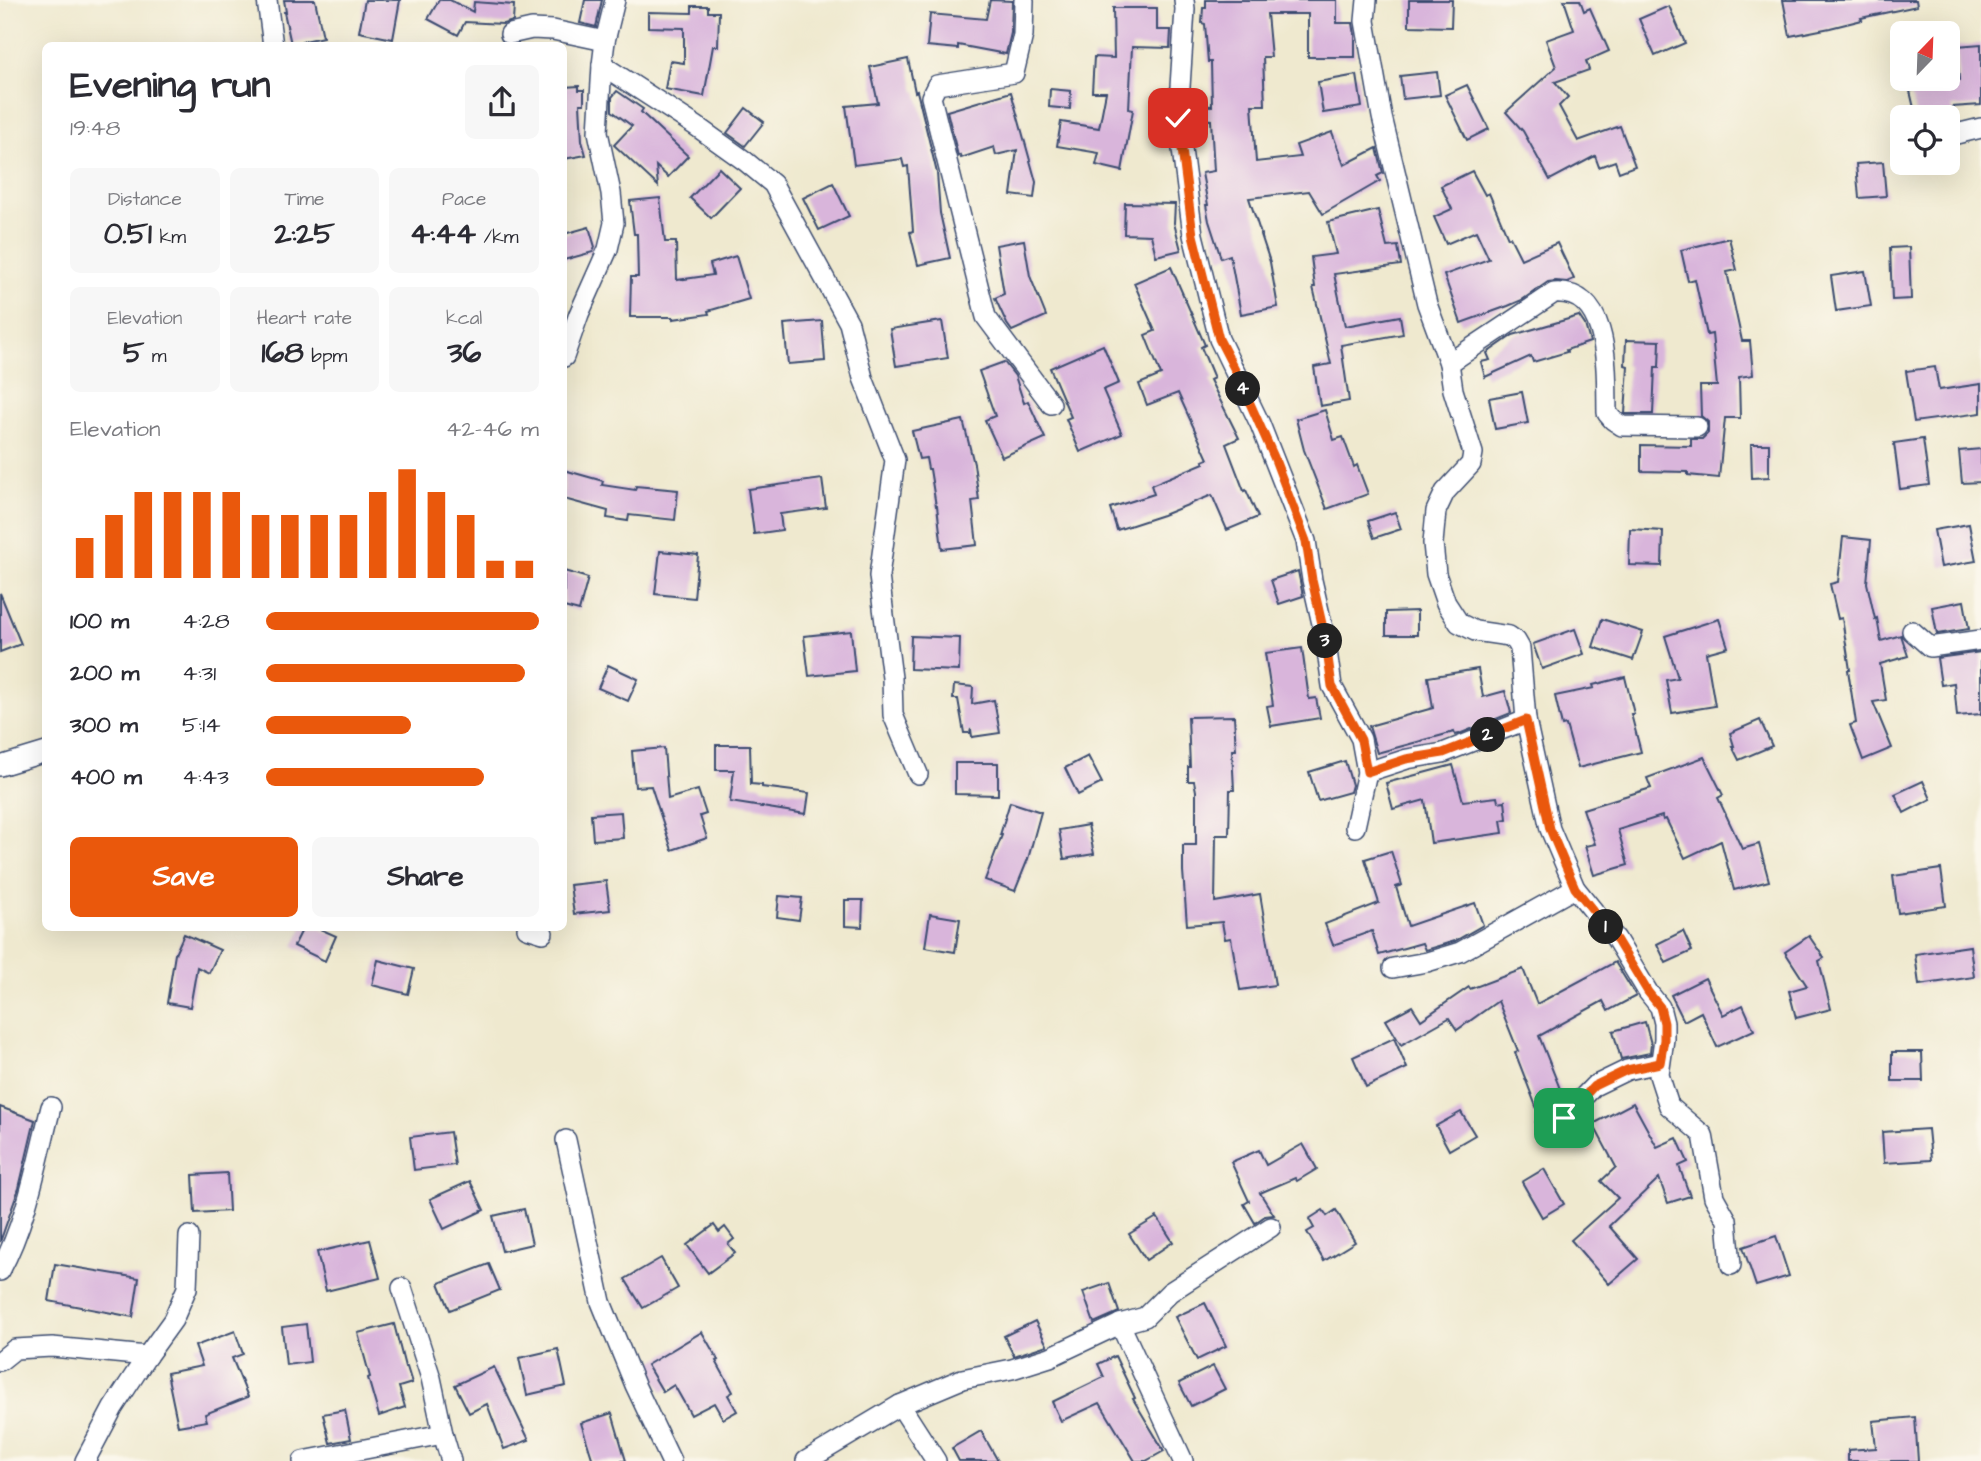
<!DOCTYPE html>
<meta charset="utf-8">
<style>
:root{--surface:#fff;--page:#f7f7f7;--text:#2b2b33;--muted:#7c7c81;--accent:#ea580c}
body{margin:0;font-family:"Architects Daughter",sans-serif;background:var(--page);color:var(--text);height:100vh;display:flex;flex-direction:column;font-size:26px;white-space:nowrap}
*{box-sizing:border-box;margin:0}
p{font-size:23px;color:var(--muted)}
.icon{flex:none;width:38px;height:38px;fill:none;stroke:currentColor;stroke-width:2;stroke-linecap:round;stroke-linejoin:round}
.map{position:relative;flex:1;overflow:hidden}
.details{position:absolute;left:42px;top:42px;width:525px;height:889px;display:flex;flex-direction:column;background:var(--surface);border-radius:10px;box-shadow:0 7px 28px #0002}
.details>*{flex:none}
.needle{width:46px;rotate:23deg}
.fabs{position:absolute;left:1890px;top:21px;display:grid;gap:14px}
.fabs a{display:grid;place-items:center;width:70px;height:70px;border-radius:10px;background:var(--surface);box-shadow:0 7px 28px #0002;font-size:35px}
.pin{position:absolute;display:grid;place-items:center;width:60px;height:60px;color:#fff;margin:-30px;border-radius:14px;box-shadow:0 4px 10px #0006}
.km{position:absolute;width:35px;height:35px;margin:-18px;border-radius:50%;background:#222;color:#fff;font-size:19px;line-height:35px;text-align:center}
.round{display:grid;place-items:center;flex:none;width:74px;height:74px;border-radius:10px;background:var(--page)}
.headline{display:flex;align-items:center;justify-content:space-between;height:119px;padding:0 28px}
h1{font-size:38px;font-weight:700;line-height:52px}
.metrics{display:grid;grid-template-columns:repeat(3,1fr);gap:10px;height:119px;padding:7px 28px}
.metrics div{display:grid;align-content:center;border-radius:10px;background:var(--page);text-align:center}
.metrics b{font-size:30px;font-weight:700}
.metrics small{font-size:19px;font-weight:400}
.metrics p{font-size:19px}
.chart{height:196px;padding:14px 28px}
.chart p{display:flex;justify-content:space-between}
.chart svg{width:100%;height:126px;margin-top:7px;stroke:var(--accent);stroke-width:6}
.primary-button{display:flex;gap:14px;margin-top:auto;padding:14px 28px}
.primary-button a{flex:1;height:80px;border-radius:10px;background:var(--accent);color:#fff;font-size:28px;font-weight:700;line-height:80px;text-align:center}
.primary-button a+a{background:var(--page);color:var(--text)}
ul{padding:0 28px;list-style:none;font-size:23px}
li{display:grid;grid-template-columns:112px 84px 1fr;align-items:center;height:52px}
li i{height:18px;border-radius:9px;background:var(--accent)}
.map>svg:first-child{display:block}
.building{fill:#d9b5db}
.lines{fill:none;stroke-linecap:round;stroke-linejoin:round}
.minor-casing{stroke:#3b4b6f;stroke-width:22}
.minor{stroke:#fff;stroke-width:19}
.route-casing{stroke:#fff;stroke-width:14}
.route{stroke:#ea580c;stroke-width:9}
</style>
<div class="map">
<svg width="1981" height="1461" viewBox="0 0 1981 1461">
<rect width="100%" height="100%" fill="#fbf7ec"/>
<filter id="ink" filterUnits="userSpaceOnUse"><feTurbulence type="fractalNoise" baseFrequency=".0143" numOctaves="2"/><feDisplacementMap in="SourceGraphic" scale="14" xChannelSelector="R" yChannelSelector="G"/><feConvolveMatrix kernelMatrix="1 2 1 2 8 2 1 2 1" color-interpolation-filters="sRGB"/></filter>
<filter id="wash" filterUnits="userSpaceOnUse"><feTurbulence type="fractalNoise" baseFrequency=".00686" numOctaves="4" result="noise"/><feDisplacementMap in="SourceGraphic" scale="28" xChannelSelector="R" yChannelSelector="G"/><feGaussianBlur stdDeviation="1.57" result="paint"/><feColorMatrix in="noise" values="0 0 0 0 0 0 0 0 0 0 0 0 0 0 0 0 0 1.4 0 .05"/><feComposite in="paint" operator="in"/></filter>
<g filter="url(#wash)">
<rect width="100%" height="100%" fill="#efe9cf"/>
<g id="blocks">
<g class="building">
<polygon points="284,0 315,0 323,37 291,44 284,12 286,12"/>
<polygon points="365,0 400,0 393,39 359,32"/>
<polygon points="439,0 450,0 473,12 474,2 514,5 513,21 503,24 465,22 458,35 428,19"/>
<polygon points="585,0 602,0 596,27 580,23"/>
<polygon points="990,0 1012,1 1011,33 1006,54 958,45 958,49 927,46 930,14 986,19"/>
<polygon points="1206,0 1337,0 1337,23 1353,23 1355,35 1355,57 1308,57 1308,14 1267,14 1271,57 1263,57 1265,105 1252,105 1256,162 1300,157 1296,145 1332,132 1344,165 1377,148 1383,173 1377,176 1380,181 1323,214 1309,191 1249,198 1270,262 1278,307 1241,314 1230,255 1221,258 1209,221 1206,205 1208,205 1202,173 1214,171 1211,120 1191,118 1192,105 1212,106 1211,62 1208,62 1205,24 1202,23 1203,8 1206,8"/>
<polygon points="1409,0 1452,0 1451,27 1409,26"/>
<polygon points="1564,0 1580,0 1584,11 1590,8 1609,51 1586,61 1589,70 1555,82 1568,97 1559,106 1578,141 1620,126 1635,166 1619,172 1615,161 1599,167 1595,156 1550,180 1523,131 1506,112 1556,67 1546,40 1574,30"/>
<polygon points="1783,0 1916,0 1917,6 1861,18 1862,20 1830,28 1790,36"/>
<polygon points="692,6 708,6 708,12 719,12 718,46 713,46 704,96 665,89 670,61 684,63 684,28 648,27 648,12 692,13"/>
<polygon points="1669,6 1685,43 1655,56 1639,19"/>
<polygon points="1113,8 1157,8 1157,30 1171,30 1170,48 1132,47 1129,109 1133,110 1122,171 1096,165 1099,153 1057,146 1061,122 1099,128 1106,92 1092,92 1094,57 1114,58"/>
<polygon points="1981,44 1981,105 1952,107 1954,114 1937,117 1916,117 1910,91 1959,80 1957,46"/>
<polygon points="908,59 915,92 917,91 937,173 940,213 950,258 918,265 910,232 913,231 908,166 904,167 902,159 854,165 846,106 878,103 870,67"/>
<polygon points="1437,72 1440,95 1403,99 1400,76"/>
<polygon points="1357,75 1362,107 1323,113 1318,82"/>
<polygon points="1467,85 1489,129 1467,140 1445,95"/>
<polygon points="579,86 579,90 584,90 584,104 580,104 582,141 586,155 564,159 564,87"/>
<polygon points="1050,89 1071,91 1070,109 1049,107"/>
<polygon points="617,91 643,109 641,112 688,156 668,177 656,166 658,186 614,145 632,126 612,111 612,97"/>
<polygon points="1011,92 1036,182 1034,198 1011,195 1017,150 996,155 994,147 961,158 960,155 958,156 947,111"/>
<polygon points="746,108 764,122 745,146 727,133"/>
<polygon points="1883,162 1886,196 1859,198 1856,164"/>
<polygon points="719,168 740,188 711,218 690,198"/>
<polygon points="1472,171 1485,195 1489,193 1508,238 1510,237 1521,259 1557,243 1574,279 1567,282 1556,281 1548,282 1522,300 1508,306 1461,323 1444,275 1489,259 1476,231 1446,244 1434,217 1452,209 1441,186"/>
<polygon points="833,183 849,216 819,230 803,198"/>
<polygon points="660,198 665,242 676,242 677,280 713,275 710,264 736,256 749,299 708,311 709,314 673,319 673,317 630,317 631,277 638,277 637,234 634,234 630,201"/>
<polygon points="1125,203 1175,204 1174,223 1181,250 1156,256 1151,235 1124,234"/>
<polygon points="1378,210 1387,247 1398,246 1401,265 1334,274 1345,326 1400,316 1403,334 1341,345 1349,401 1320,406 1314,367 1331,364 1313,287 1315,287 1311,257 1336,254 1328,222"/>
<polygon points="589,227 595,247 593,252 564,260 564,234"/>
<polygon points="1729,238 1737,270 1727,272 1742,341 1750,341 1753,375 1739,377 1740,418 1725,418 1719,478 1688,475 1688,472 1641,471 1641,445 1691,446 1691,439 1702,439 1708,433 1708,422 1701,416 1700,386 1717,386 1712,334 1707,335 1695,279 1688,281 1681,250"/>
<polygon points="1024,240 1030,276 1046,316 1012,331 1007,324 995,298 1004,294 996,245"/>
<polygon points="1909,247 1911,299 1892,300 1890,248"/>
<polygon points="1171,267 1205,345 1201,347 1214,378 1210,380 1239,438 1226,444 1244,491 1246,490 1258,517 1227,530 1212,495 1163,515 1117,530 1110,508 1154,494 1151,485 1204,463 1203,461 1208,459 1178,393 1147,405 1139,384 1161,375 1145,335 1155,331 1134,283"/>
<polygon points="1865,271 1871,306 1836,311 1831,276"/>
<polygon points="1579,316 1585,325 1590,342 1566,350 1567,352 1533,362 1531,356 1485,377 1481,362 1490,360 1487,353 1513,335"/>
<polygon points="822,321 825,361 788,364 784,324"/>
<polygon points="942,321 948,358 896,366 890,329"/>
<polygon points="1626,340 1660,341 1659,367 1655,367 1653,414 1625,414 1628,366 1625,365"/>
<polygon points="1103,345 1119,383 1103,390 1122,434 1080,452 1066,419 1071,417 1050,368"/>
<polygon points="1004,362 1015,376 1024,403 1028,401 1045,438 1002,457 985,420 995,416 979,371"/>
<polygon points="1935,367 1939,390 1981,384 1981,413 1914,422 1906,371"/>
<polygon points="1522,392 1528,423 1495,429 1489,398"/>
<polygon points="1325,410 1334,440 1343,437 1354,467 1357,465 1368,494 1327,509 1304,450 1296,419"/>
<polygon points="963,420 974,464 979,500 972,501 977,545 942,549 937,506 936,506 930,469 928,469 926,458 919,459 912,431"/>
<polygon points="1923,439 1929,485 1900,489 1894,443"/>
<polygon points="1751,444 1769,444 1769,477 1752,478"/>
<polygon points="1981,449 1981,482 1962,483 1959,451"/>
<polygon points="564,470 603,481 602,485 635,490 636,486 678,490 675,520 629,515 628,521 607,518 608,511 564,499"/>
<polygon points="822,479 826,508 780,514 782,530 754,534 748,489"/>
<polygon points="1395,512 1401,529 1374,538 1368,521"/>
<polygon points="1969,524 1976,561 1941,567 1934,530"/>
<polygon points="1630,529 1663,531 1662,566 1629,565"/>
<polygon points="1843,537 1871,540 1867,583 1875,619 1877,618 1881,641 1901,635 1908,656 1880,664 1886,700 1873,702 1892,748 1863,760 1850,725 1856,723 1848,670 1850,670 1842,618 1838,619 1830,584 1838,582"/>
<polygon points="660,551 698,555 694,598 655,594"/>
<polygon points="564,571 588,578 579,611 564,607"/>
<polygon points="1298,571 1303,596 1279,604 1271,580"/>
<polygon points="0,593 21,644 0,652"/>
<polygon points="1964,601 1969,629 1937,634 1932,607"/>
<polygon points="1417,611 1417,635 1386,635 1386,612"/>
<polygon points="1602,619 1643,632 1633,660 1593,647"/>
<polygon points="1719,619 1728,647 1706,653 1715,706 1672,713 1666,680 1678,678 1665,636"/>
<polygon points="1575,629 1584,654 1542,669 1533,644"/>
<polygon points="851,631 855,671 809,676 804,636"/>
<polygon points="911,636 960,638 959,671 910,669"/>
<polygon points="1302,648 1309,699 1316,698 1320,718 1271,726 1267,706 1273,705 1265,653"/>
<polygon points="1981,652 1981,714 1957,716 1954,683 1941,685 1937,658"/>
<polygon points="608,665 638,679 628,701 598,688"/>
<polygon points="1478,669 1483,697 1505,691 1511,713 1459,734 1455,735 1454,732 1377,753 1369,726 1433,708 1428,677"/>
<polygon points="1625,677 1634,714 1631,714 1641,752 1578,768 1566,725 1562,726 1555,696 1594,688 1593,685"/>
<polygon points="954,685 973,687 972,704 994,700 1000,733 972,737 971,729 970,733 964,733 958,699 953,699"/>
<polygon points="1234,716 1236,750 1232,750 1234,790 1230,790 1229,835 1216,835 1215,902 1260,894 1275,985 1240,990 1231,938 1225,939 1222,922 1187,925 1183,871 1183,845 1196,845 1196,791 1194,781 1188,781 1188,767 1190,767 1188,717"/>
<polygon points="1760,720 1772,746 1739,760 1732,746 1734,746 1730,733"/>
<polygon points="716,745 750,745 751,784 762,785 762,787 809,793 806,814 730,802 734,770 716,770"/>
<polygon points="664,748 668,799 698,790 706,814 700,816 707,838 672,850 651,786 635,787 632,751"/>
<polygon points="1088,756 1102,783 1078,795 1065,768"/>
<polygon points="1704,757 1723,795 1718,798 1742,849 1759,844 1769,881 1734,890 1721,841 1685,858 1666,819 1663,820 1662,816 1618,830 1628,865 1594,875 1585,846 1595,844 1583,809 1651,788 1647,778"/>
<polygon points="1345,761 1352,785 1350,792 1318,801 1309,772"/>
<polygon points="955,763 998,763 998,795 955,794"/>
<polygon points="1453,765 1463,801 1497,797 1498,802 1505,801 1507,819 1501,820 1503,833 1431,843 1425,800 1393,809 1386,783"/>
<polygon points="1923,781 1931,799 1904,813 1895,794"/>
<polygon points="1010,802 1041,812 1028,859 1015,891 985,880 1002,835 1000,835"/>
<polygon points="621,812 623,838 593,840 591,814"/>
<polygon points="1088,825 1094,854 1064,859 1059,830"/>
<polygon points="1391,851 1402,885 1396,887 1408,926 1475,903 1483,925 1455,941 1425,950 1422,943 1379,955 1372,931 1333,945 1325,924 1379,903 1365,859"/>
<polygon points="1941,869 1946,906 1898,913 1893,876"/>
<polygon points="606,881 610,910 574,914 570,885"/>
<polygon points="779,896 802,898 799,920 777,917"/>
<polygon points="845,900 863,900 862,927 845,926"/>
<polygon points="930,914 960,919 955,952 925,947"/>
<polygon points="303,928 318,928 336,936 325,961 294,946"/>
<polygon points="1683,931 1692,951 1666,963 1657,944"/>
<polygon points="184,934 220,950 209,973 197,967 190,1007 167,1003 175,954"/>
<polygon points="1809,936 1824,958 1819,961 1831,1009 1796,1018 1789,991 1807,986 1785,952"/>
<polygon points="1970,946 1974,977 1919,985 1915,954"/>
<polygon points="378,960 414,969 408,994 372,985"/>
<polygon points="1615,962 1636,996 1608,1011 1603,1001 1539,1036 1564,1099 1537,1109 1515,1052 1518,1051 1498,1001 1457,1030 1449,1018 1401,1045 1386,1020 1412,1006 1421,1020 1469,987 1470,989 1523,969 1537,1004"/>
<polygon points="1705,978 1723,1015 1743,1005 1754,1030 1717,1047 1701,1012 1684,1021 1671,995"/>
<polygon points="1645,1022 1651,1044 1650,1053 1621,1059 1613,1031"/>
<polygon points="1394,1038 1407,1068 1366,1087 1353,1057"/>
<polygon points="1892,1052 1922,1052 1923,1081 1892,1081"/>
<polygon points="1633,1103 1657,1147 1677,1138 1688,1162 1679,1166 1690,1196 1668,1203 1659,1178 1609,1226 1638,1259 1609,1284 1571,1240 1618,1198 1601,1181 1616,1167 1593,1124"/>
<polygon points="0,1107 35,1120 19,1188 0,1242"/>
<polygon points="1461,1112 1475,1135 1449,1150 1436,1126"/>
<polygon points="1928,1129 1931,1160 1884,1163 1882,1132"/>
<polygon points="450,1132 455,1165 414,1170 410,1137"/>
<polygon points="1303,1144 1317,1169 1297,1181 1295,1178 1260,1193 1274,1215 1265,1216 1255,1223 1244,1204 1249,1201 1231,1162 1259,1150 1266,1165"/>
<polygon points="1544,1169 1564,1204 1542,1217 1522,1182"/>
<polygon points="227,1173 229,1211 195,1213 193,1175"/>
<polygon points="470,1181 484,1210 444,1229 430,1199"/>
<polygon points="524,1209 532,1244 502,1251 493,1216"/>
<polygon points="1323,1210 1327,1216 1336,1210 1355,1242 1324,1261 1307,1232 1314,1228 1309,1219"/>
<polygon points="1157,1217 1173,1242 1146,1260 1129,1234"/>
<polygon points="714,1225 719,1232 725,1227 734,1239 728,1244 735,1253 708,1273 687,1245"/>
<polygon points="1776,1236 1789,1276 1756,1286 1743,1247"/>
<polygon points="370,1240 380,1278 326,1291 317,1252"/>
<polygon points="661,1258 678,1288 643,1308 625,1279"/>
<polygon points="55,1264 139,1278 133,1317 49,1301"/>
<polygon points="489,1264 500,1290 450,1310 439,1283"/>
<polygon points="1109,1283 1119,1312 1094,1323 1083,1292"/>
<polygon points="1205,1303 1226,1346 1197,1360 1175,1317"/>
<polygon points="1035,1321 1047,1345 1014,1356 1004,1336"/>
<polygon points="306,1324 310,1362 286,1365 282,1327"/>
<polygon points="394,1324 405,1367 407,1367 412,1383 399,1387 405,1407 379,1416 368,1378 370,1377 358,1333"/>
<polygon points="235,1331 243,1354 232,1358 248,1397 205,1414 207,1421 178,1426 167,1373 202,1366 195,1346"/>
<polygon points="702,1332 718,1360 716,1361 733,1392 728,1395 737,1411 723,1419 714,1403 691,1415 674,1385 663,1392 647,1365"/>
<polygon points="558,1349 566,1386 527,1395 519,1358"/>
<polygon points="1115,1356 1135,1398 1133,1399 1164,1451 1146,1461 1135,1461 1100,1403 1061,1421 1052,1402 1104,1377 1098,1364"/>
<polygon points="1213,1366 1225,1389 1191,1406 1179,1383"/>
<polygon points="494,1367 529,1440 504,1449 487,1404 469,1413 455,1385"/>
<polygon points="345,1410 351,1439 330,1443 323,1414"/>
<polygon points="612,1413 626,1461 593,1461 581,1423"/>
<polygon points="1915,1417 1918,1461 1848,1461 1848,1450 1876,1448 1873,1421"/>
<polygon points="981,1431 998,1461 959,1461 952,1448"/>
</g>
</g>
</g>
<g filter="url(#ink)">
<use href="#blocks" fill-opacity="0" stroke="#3b4b6f" stroke-width="2"/>
<g class="lines">
<defs>
<g id="minor">
<polyline points="267,0 273,46"/>
<polyline points="1024,0 1023,35 1014,73 937,85 931,97 986,317 1051,404"/>
<polyline points="1184,0 1185,9 1178,118 1193,235 1219,339 1260,424 1306,541 1312,580 1325,637 1332,686 1361,739 1367,772 1355,827"/>
<polyline points="1367,0 1365,21 1382,117 1427,304 1449,363 1453,390 1473,453 1471,464 1445,492 1436,511 1433,543 1436,574 1446,603 1459,623 1475,631 1509,636 1516,641 1520,648 1526,720 1550,829 1575,888 1616,939 1648,992 1660,1007 1664,1023 1664,1039 1659,1075 1669,1106 1703,1135 1714,1197 1727,1220 1731,1265"/>
<polyline points="510,34 532,29 553,30 605,41"/>
<polyline points="602,65 696,126 745,161 773,184 849,323 863,378 895,460 879,576 892,678 893,715 918,774"/>
<polyline points="1948,136 1981,128"/>
<polyline points="564,357 579,314 608,249 614,223 611,193 598,132 602,65 605,41 615,0"/>
<path d="M1449 363 1554 293C1612 289 1606 375 1607 413L1613 420 1622 426 1697 427"/>
<polyline points="1912,631 1930,647 1981,640"/>
<polyline points="0,766 46,752"/>
<polyline points="1367,772 1407,759 1443,753 1526,720"/>
<polyline points="527,928 543,933"/>
<polyline points="1393,968 1427,962 1460,952 1575,888"/>
<polyline points="1545,1125 1564,1117 1594,1086 1627,1070 1660,1063"/>
<polyline points="566,1140 601,1302 635,1385 671,1461"/>
<path d="M0 1271C27 1221 37 1162 51 1107"/>
<polyline points="402,1288 431,1378 443,1434 451,1461"/>
<polyline points="1120,1324 1183,1461"/>
<polyline points="0,1361 15,1349 52,1347 147,1356"/>
<polyline points="900,1405 936,1461"/>
<polyline points="85,1461 113,1408 147,1356 173,1320 187,1288 189,1236"/>
<polyline points="303,1461 443,1434"/>
<polyline points="806,1461 900,1405 962,1379 1012,1369 1050,1357 1120,1324 1145,1317 1170,1292 1271,1227"/>
</g>
</defs>
<use href="#minor" class="minor-casing"/>
<use href="#minor" class="minor"/>
</g>
</g>
<g class="lines" filter="url(#ink)">
<defs>
<polyline id="route" points="1178,118 1193,235 1219,339 1236,372 1274,457 1306,541 1312,580 1325,637 1332,686 1361,740 1367,772 1406,759 1443,753 1526,720 1550,829 1575,888 1616,939 1648,992 1660,1007 1664,1023 1664,1040 1660,1063 1627,1070 1594,1086 1564,1118"/>
</defs>
<use href="#route" class="route-casing"/>
<use href="#route" class="route"/>
</g>
</svg>
<div class="fabs">
<a><svg class="needle" viewBox="-14 -14 28 28"><path d="M0-13l5 13h-10z" fill="#e53935"/><path d="M0 13l5-13h-10z" fill="#7c7c81"/></svg></a>
<a><svg class="icon" aria-label="locate" viewBox="0 0 24 24"><circle cx="12" cy="12" r="6"/><path d="M12 2v4M12 18v4M2 12h4M18 12h4"/></svg></a>
</div>
<div class="pin" style="left:1564px;top:1118px;background:#1e9e55"><svg class="icon" aria-label="arrive" viewBox="0 0 24 24"><path d="M6 21V4h12l-3 4 3 4H6"/></svg></div>
<div class="pin" style="left:1178px;top:118px;background:#d93025"><svg class="icon" aria-label="check" viewBox="0 0 24 24"><path d="M5 12l5 5 9-10"/></svg></div>
<b class="km" style="left:1606px;top:927px">1</b>
<b class="km" style="left:1488px;top:735px">2</b>
<b class="km" style="left:1325px;top:641px">3</b>
<b class="km" style="left:1243px;top:389px">4</b>
<section class="details">
<div class="headline"><div><h1>Evening run</h1><p>19:48</p></div><a class="round"><svg class="icon" aria-label="share" viewBox="0 0 24 24"><path d="M12 15V3M7 8l5-5 5 5M5 13v7h14v-7"/></svg></a></div>
<div class="metrics">
<div><p>Distance</p><b>0.51<small> km</small></b></div>
<div><p>Time</p><b>2:25</b></div>
<div><p>Pace</p><b>4:44<small> /km</small></b></div>
</div>
<div class="metrics">
<div><p>Elevation</p><b>5<small> m</small></b></div>
<div><p>Heart rate</p><b>168<small> bpm</small></b></div>
<div><p>kcal</p><b>36</b></div>
</div>
<div class="chart"><p><span>Elevation</span>42–46 m</p>
<svg viewBox="0 0 160 44" preserveAspectRatio="none"><path d="M5 44V30M15 44V22M25 44V14M35 44V14M45 44V14M55 44V14M65 44V22M75 44V22M85 44V22M95 44V22M105 44V14M115 44V6M125 44V14M135 44V22M145 44V38M155 44V38"/></svg>
</div>
<ul>
<li><b>100 m</b>4:28<i style="width:100%"></i></li>
<li><b>200 m</b>4:31<i style="width:95%"></i></li>
<li><b>300 m</b>5:14<i style="width:53%"></i></li>
<li><b>400 m</b>4:43<i style="width:80%"></i></li>
</ul>
<div class="primary-button"><a>Save</a><a>Share</a></div>
</section>
</div>
